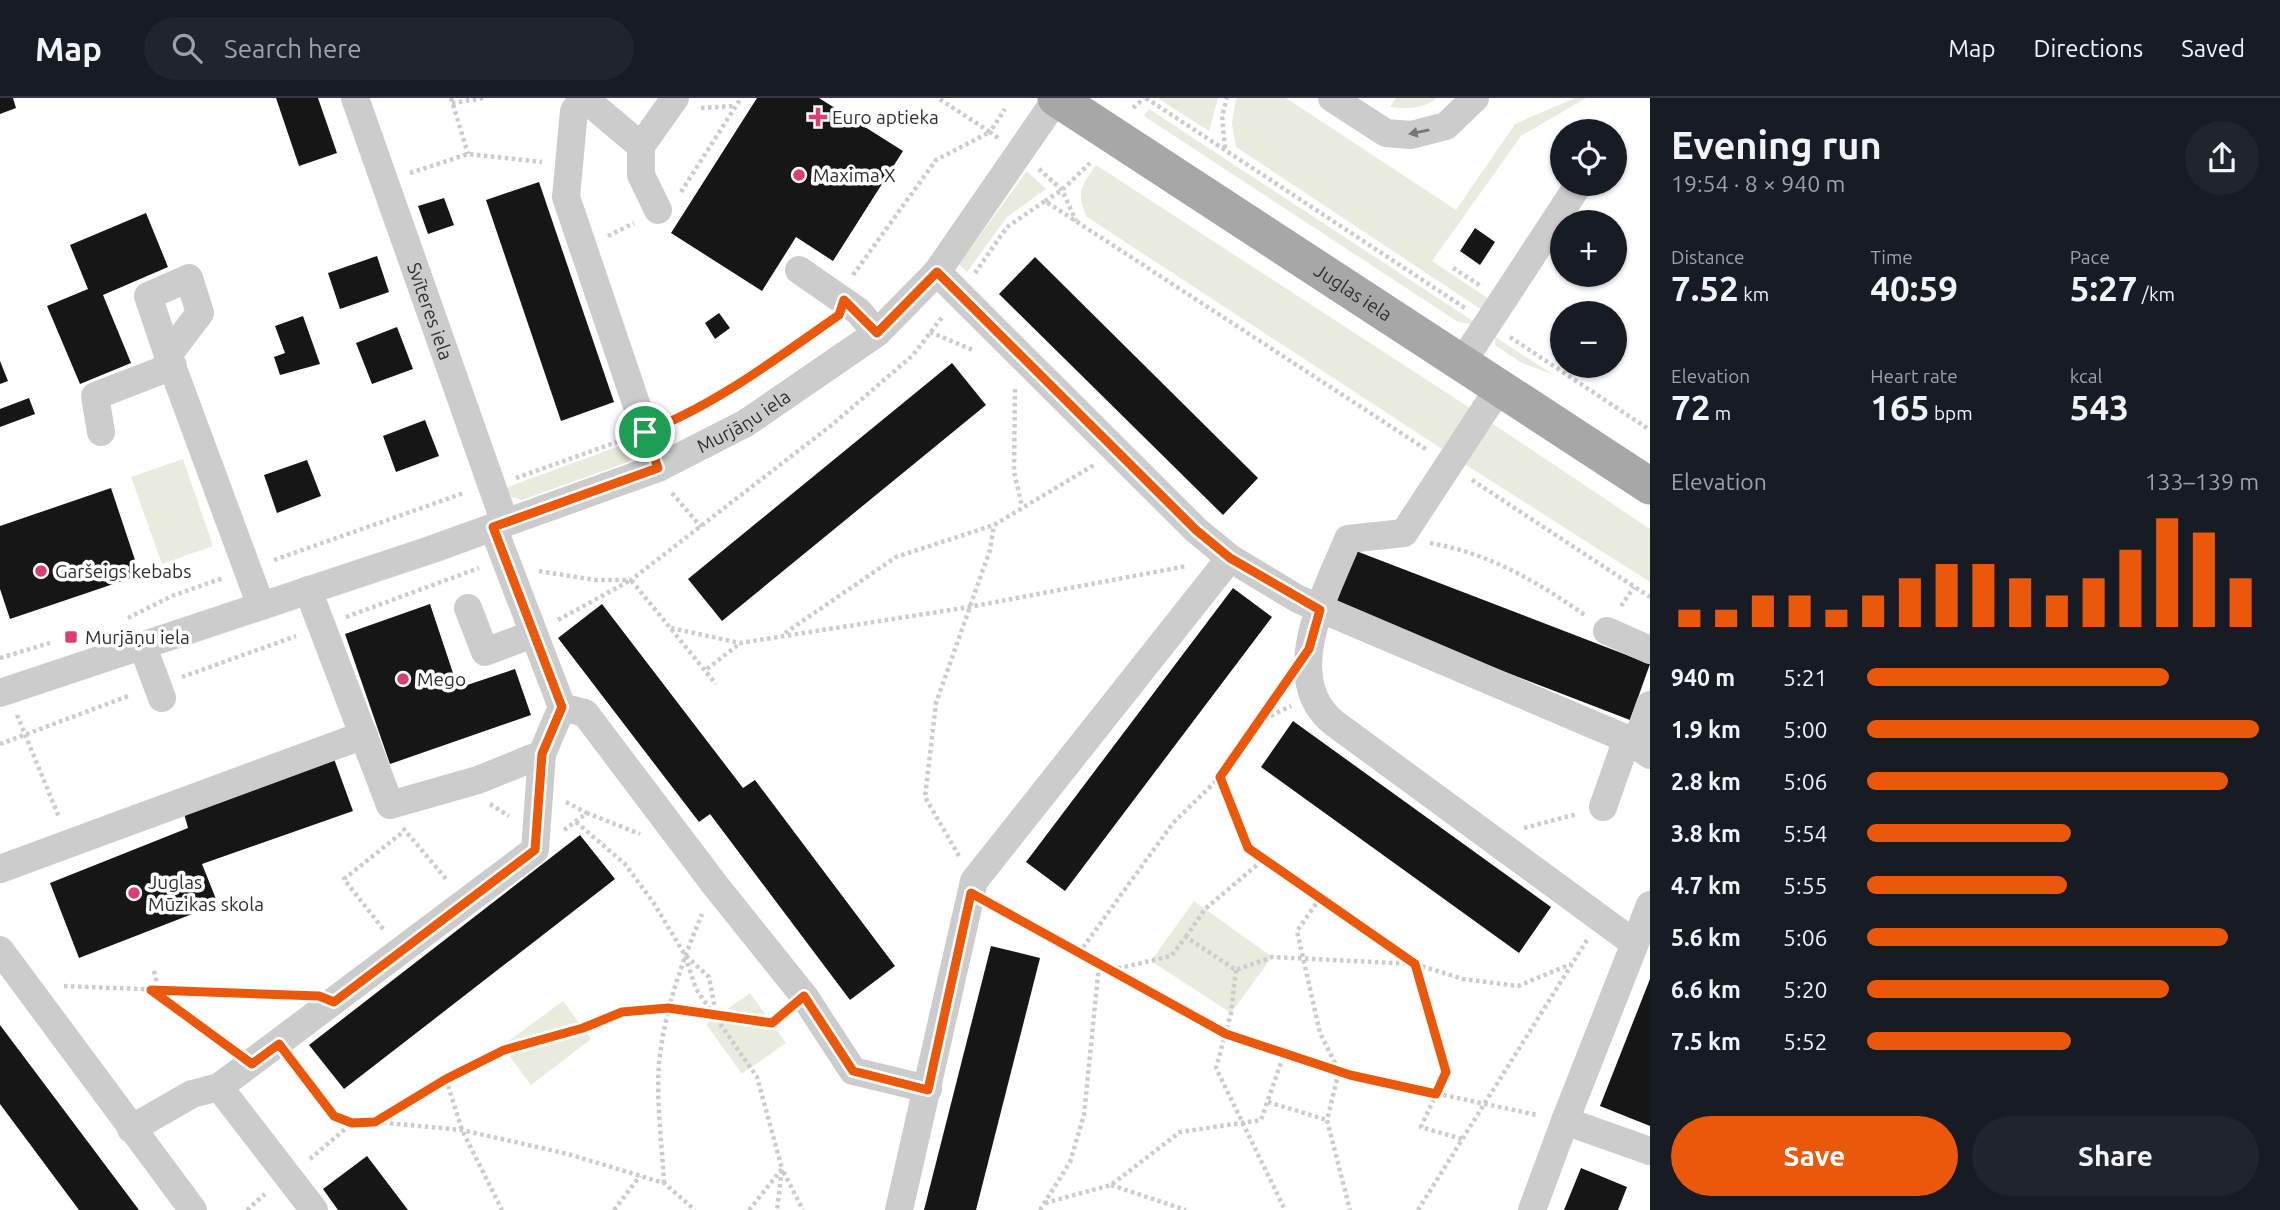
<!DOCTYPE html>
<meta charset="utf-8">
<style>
:root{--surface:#171b24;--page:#20242c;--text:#f1f3f6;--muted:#9ea1a6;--line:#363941;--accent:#ea580c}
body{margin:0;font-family:Ubuntu,sans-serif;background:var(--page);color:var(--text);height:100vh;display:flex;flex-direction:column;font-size:26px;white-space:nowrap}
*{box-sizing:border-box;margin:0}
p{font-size:23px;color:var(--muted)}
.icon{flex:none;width:38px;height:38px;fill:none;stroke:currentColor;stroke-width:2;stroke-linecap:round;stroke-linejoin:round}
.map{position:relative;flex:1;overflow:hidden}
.side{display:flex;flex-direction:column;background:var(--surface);width:630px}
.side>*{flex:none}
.controls{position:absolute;left:1550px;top:21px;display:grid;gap:14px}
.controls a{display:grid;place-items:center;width:77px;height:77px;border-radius:50%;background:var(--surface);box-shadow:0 2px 5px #0004;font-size:35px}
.pin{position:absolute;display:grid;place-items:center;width:60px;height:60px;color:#fff;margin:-30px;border:4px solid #fff;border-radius:50%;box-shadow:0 2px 7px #0007}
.round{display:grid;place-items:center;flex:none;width:74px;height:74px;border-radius:37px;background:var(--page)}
.overview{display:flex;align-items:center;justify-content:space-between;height:119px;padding:0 21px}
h1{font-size:38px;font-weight:600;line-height:52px}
.stats{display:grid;grid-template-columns:repeat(3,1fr);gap:10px;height:119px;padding:7px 21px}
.stats div{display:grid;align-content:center}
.stats b{font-size:35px;font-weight:600}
.stats small{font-size:19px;font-weight:400}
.stats p{font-size:19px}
.chart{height:196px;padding:14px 21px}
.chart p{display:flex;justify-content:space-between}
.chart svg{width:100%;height:126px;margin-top:7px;stroke:var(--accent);stroke-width:6}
.cta{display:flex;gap:14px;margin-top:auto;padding:14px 21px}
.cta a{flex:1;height:80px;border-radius:42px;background:var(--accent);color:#fff;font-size:28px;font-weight:600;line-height:80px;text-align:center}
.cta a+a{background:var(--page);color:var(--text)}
ul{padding:0 21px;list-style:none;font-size:23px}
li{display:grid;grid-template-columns:112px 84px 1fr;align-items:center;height:52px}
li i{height:18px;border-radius:9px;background:var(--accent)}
header{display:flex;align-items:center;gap:42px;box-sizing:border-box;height:98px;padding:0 35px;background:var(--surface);border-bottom:2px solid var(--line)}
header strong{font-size:33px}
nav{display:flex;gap:38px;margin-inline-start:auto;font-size:24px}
.search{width:490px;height:63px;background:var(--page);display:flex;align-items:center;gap:18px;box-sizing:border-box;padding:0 24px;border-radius:38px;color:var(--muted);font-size:26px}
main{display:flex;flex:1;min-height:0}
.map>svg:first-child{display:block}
.green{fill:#e9ebde}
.building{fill:#161616}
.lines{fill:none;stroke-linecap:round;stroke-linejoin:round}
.path{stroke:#ccc;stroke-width:4.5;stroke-dasharray:3.5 3.5;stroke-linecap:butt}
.minor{stroke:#ccc;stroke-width:28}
.major{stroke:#a7a7a7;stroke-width:37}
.oneway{fill:#767676}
.route-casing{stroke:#fff;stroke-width:14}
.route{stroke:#ea580c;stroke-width:9}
.poi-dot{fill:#d93f72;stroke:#fff;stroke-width:2.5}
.labels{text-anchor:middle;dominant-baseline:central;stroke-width:7;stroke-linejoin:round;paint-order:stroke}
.poi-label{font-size:19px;fill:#2f2f2f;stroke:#fff;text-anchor:start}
.street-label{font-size:19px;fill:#2f2f2f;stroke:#fff}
</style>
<header>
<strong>Map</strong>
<div class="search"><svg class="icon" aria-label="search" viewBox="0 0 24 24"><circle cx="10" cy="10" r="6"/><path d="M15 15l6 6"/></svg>Search here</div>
<nav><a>Map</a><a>Directions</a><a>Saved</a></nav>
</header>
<main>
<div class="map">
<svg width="1650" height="1112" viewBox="0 0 1650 1112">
<rect width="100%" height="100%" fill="#fff"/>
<g class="green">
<polygon points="1218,0 1209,33 1159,1 1161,0"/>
<polygon points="1236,0 1286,0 1456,112 1515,26 1575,0 1586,0 1521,38 1432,163 1489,201 1482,212 1236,49 1232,25"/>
<path d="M1396 0H1437C1423 11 1407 11 1390 9Z"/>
<polygon points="1149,11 1473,223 1471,226 1458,224 1144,18"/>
<path d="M1096 67 1470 310 1442 351 1087 119C1075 94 1082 88 1096 67Z"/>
<polygon points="1027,73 1046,91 1007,119 967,174 959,166"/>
<polygon points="1495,239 1554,277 1520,264 1495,247"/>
<polygon points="1487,322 1650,431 1650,484 1463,365"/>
<polygon points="636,342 636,351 628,364 522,402 511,399 505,390"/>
<polygon points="183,361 213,448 162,466 131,379"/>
<polygon points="1194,803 1272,859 1231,915 1151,863"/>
<polygon points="750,895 786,945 742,976 706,926"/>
<polygon points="563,903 591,941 531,987 502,948"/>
</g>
<g class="building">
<polygon points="0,0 13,0 16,10 0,16"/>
<polygon points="276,0 318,0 337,55 299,68"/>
<polygon points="757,0 819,0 903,53 833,163 796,139 762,193 671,135"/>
<polygon points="539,84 614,304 561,323 486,102"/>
<polygon points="444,100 454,127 428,136 418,108"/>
<polygon points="146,115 168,169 103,197 131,265 80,286 47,208 88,191 70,147"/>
<polygon points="1475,130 1495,144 1480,167 1460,153"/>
<polygon points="377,158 389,194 340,211 328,175"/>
<polygon points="1035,159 1258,380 1223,417 999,196"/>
<polygon points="719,215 730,230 715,241 705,225"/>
<polygon points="303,218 320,266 280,277 274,259 285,255 275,228"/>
<polygon points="397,229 413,271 372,286 356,245"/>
<polygon points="0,263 8,283 0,286"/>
<polygon points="952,265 986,307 722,523 688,481"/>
<polygon points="29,300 35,316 0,329 0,311"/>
<polygon points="425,322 439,358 396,374 383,338"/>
<polygon points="307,362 321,398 277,415 264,377"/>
<polygon points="111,390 140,477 10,521 0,491 0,428"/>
<polygon points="1356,453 1650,566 1630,622 1334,508"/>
<polygon points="1233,490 1272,519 1065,793 1026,764"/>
<polygon points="430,506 458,590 515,571 531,617 390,666 345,536"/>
<polygon points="602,506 743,690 755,682 895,868 850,902 710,716 699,724 558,540"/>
<polygon points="1293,623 1551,809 1519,855 1261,669"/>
<polygon points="333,658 353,713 202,766 218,806 79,860 50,785 188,730 183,712"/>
<polygon points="580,737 615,781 344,991 309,947"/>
<polygon points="991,848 1040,860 976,1112 924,1112"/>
<polygon points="1650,881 1650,1028 1600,1008"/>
<polygon points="0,927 139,1112 79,1112 0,1006"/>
<polygon points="367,1058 408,1112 338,1112 323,1091"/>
<polygon points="1581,1070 1627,1089 1618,1112 1564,1112"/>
</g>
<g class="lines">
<g class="path">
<polyline points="451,0 468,56"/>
<polyline points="1146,0 1465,210"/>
<polyline points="452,5 484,0"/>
<polyline points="701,10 734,8"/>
<polyline points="1133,10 1144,0"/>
<polyline points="998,40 990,34 1005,11"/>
<polyline points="1225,50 1222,18 1227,0"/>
<polyline points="1039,71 1062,92 1076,123"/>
<polyline points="410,75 468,56 542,64"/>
<polyline points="681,94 741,0"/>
<polyline points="1045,103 1062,92 1090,65"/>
<polyline points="608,138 634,125"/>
<polyline points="1453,170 1481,188"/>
<polyline points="975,175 1007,129 1045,103 1427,352"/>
<polyline points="853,177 936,62 990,34 938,0"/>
<polyline points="930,234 973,252"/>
<polyline points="1510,239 1650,332"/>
<polyline points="1015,291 1014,374 1022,408"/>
<polyline points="670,323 750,278 826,226"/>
<polyline points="516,380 620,343"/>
<polyline points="1472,382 1650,499"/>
<polyline points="672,395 701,429"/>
<path d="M1430 445C1489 455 1538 484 1586 518"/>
<polyline points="274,462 464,395"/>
<polyline points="539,473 595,482 631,482 833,326 913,257 943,218"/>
<polyline points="1621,508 1634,489"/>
<polyline points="346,519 479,470"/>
<polyline points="128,520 172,498 223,480"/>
<polyline points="558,522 631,482 716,586"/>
<polyline points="671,530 740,545 969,509 1187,468"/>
<polyline points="785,535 896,459 994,427 1094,367"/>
<polyline points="0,560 50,545"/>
<polyline points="707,571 739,546"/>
<polyline points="182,579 296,538"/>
<polyline points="17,617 59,719"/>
<polyline points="1258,624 1291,608"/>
<polyline points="0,646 131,597"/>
<polyline points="1220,679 1248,750 1415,866 1463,881 1518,888 1571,866"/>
<polyline points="566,704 587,715"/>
<polyline points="490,706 509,718"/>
<polyline points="576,724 625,766 653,804 685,857 696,891 757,979 782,1071 777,1112"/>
<polyline points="403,730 447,782"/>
<polyline points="1524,730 1577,716"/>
<polyline points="564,732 587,715 640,736"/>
<polyline points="959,758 925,699 936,605 990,452 994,427"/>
<polyline points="1320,800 1297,833 1320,935 1339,973 1327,1022 1350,1112"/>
<polyline points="995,808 1226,936 1350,977 1537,1017"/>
<polyline points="383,831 344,781 403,734"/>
<polyline points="1186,839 1205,811 1264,761"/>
<polyline points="1079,855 1173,725 1220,679 1282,590"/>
<polyline points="686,858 709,879 716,916"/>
<polyline points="1111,872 1171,858 1186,839 1236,872 1272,859 1415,866 1446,974 1421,1029 1462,1041"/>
<polyline points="1236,872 1231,915 1216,970 1285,1112"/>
<polyline points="154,873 159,892"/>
<polyline points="64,888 293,897"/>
<polyline points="151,892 229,949"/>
<polyline points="294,966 334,1018 352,1025 375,1024 446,981 504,952 583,930 622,914 668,910 771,925 782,917"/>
<polyline points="446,981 462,1032 502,1112"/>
<polyline points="1268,1004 1327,1022"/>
<polyline points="376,1024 462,1032 568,1056 664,1085 695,1112"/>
<polyline points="310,1061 352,1025"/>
<path d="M664 1085C662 1046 656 1004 659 966 664 913 682 864 702 816"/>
<polyline points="1111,1087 1186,1112"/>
<polyline points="1045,1105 1111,1087 1180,1034 1261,1022 1284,956"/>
<polyline points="247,1112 265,1096"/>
<polyline points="614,1112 640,1078"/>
<polyline points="749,1112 782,1071 803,1112"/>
<polyline points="1040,1112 1070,1064 1084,1017 1099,867"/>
<polyline points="1418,1112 1587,842"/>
</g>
<g class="minor">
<path id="s1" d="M355 0 505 425"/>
<polyline points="583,0 574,13 566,99 658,370"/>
<polyline points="584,0 641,48 675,0"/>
<polyline points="1332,0 1386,35 1411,37 1446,28 1475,0"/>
<polyline points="641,48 641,77 658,112"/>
<polyline points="799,172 858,213 877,235"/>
<polyline points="937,174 1196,432 1230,460 1298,501 1627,641 1650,657"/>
<polyline points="168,257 148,198 189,180 200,215 168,257 261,508"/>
<polyline points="1461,266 1579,86"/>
<path d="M1499 290 1404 435 1348 441C1327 493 1278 580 1334 625L1634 845"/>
<polyline points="101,334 95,298 173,268"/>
<polyline points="493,429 562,609 585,615 715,787 804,898 853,973 928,991"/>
<polyline points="308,492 390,707 478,682 542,656"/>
<polyline points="468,510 485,554 533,536"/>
<polyline points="1607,533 1650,552"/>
<polyline points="143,549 162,600"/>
<path id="s2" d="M0 595 430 452 658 370 746 325 877 235 937 174 1057 0"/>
<polyline points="1636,646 1650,607"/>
<polyline points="1603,709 1627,641"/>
<polyline points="0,771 364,637"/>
<polyline points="0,852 193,1112"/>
<polyline points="219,989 314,1112"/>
<polyline points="1565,1023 1650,807"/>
<polyline points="131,1031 192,996 219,989 535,752 542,656 562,609"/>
<polyline points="899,1112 974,783 1230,460"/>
<polyline points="1532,1112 1565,1023 1650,1053"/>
</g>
<path class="major" id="s3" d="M1056 0 1650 388"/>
</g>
<defs><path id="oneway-solid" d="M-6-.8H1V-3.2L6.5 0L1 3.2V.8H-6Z" transform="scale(1.75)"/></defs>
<use class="oneway" href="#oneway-solid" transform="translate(1419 34) rotate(168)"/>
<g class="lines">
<defs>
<path id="route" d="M937 174 1196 432 1230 460 1320 512 1309 551 1220 679 1248 750 1415 866 1446 974 1436 996 1350 977 1226 936 971 795 928 992 853 973 804 898 772 925 668 910 622 914 583 930 504 952 446 981 375 1024 352 1025 334 1018 279 946 252 966 151 892 319 898 334 904 535 752 542 656 562 609 493 429 658 370 645 334C715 308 778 259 839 217L844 202 877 235Z"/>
</defs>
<use href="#route" class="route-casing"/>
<use href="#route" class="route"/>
</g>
<g class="poi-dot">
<path d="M814.5 8.5h7v7h7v7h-7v7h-7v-7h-7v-7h7z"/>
<circle cx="799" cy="77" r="7"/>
<circle cx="41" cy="473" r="7"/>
<rect x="64" y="532" width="14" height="14" rx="3.5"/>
<circle cx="403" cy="581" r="7"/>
<circle cx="134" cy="795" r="7"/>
</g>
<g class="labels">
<g class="poi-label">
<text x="832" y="19">Euro aptieka</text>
<text x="813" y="77">Maxima X</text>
<text x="55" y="473">Garšeigs kebabs</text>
<text x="85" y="539">Murjāņu iela</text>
<text x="417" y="581">Mego</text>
<text x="148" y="784">Juglas<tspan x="148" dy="22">Mūzikas skola</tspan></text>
</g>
<g class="street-label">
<text stroke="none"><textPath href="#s3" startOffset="355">Juglas iela</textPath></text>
<text stroke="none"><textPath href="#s1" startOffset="226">Svīteres iela</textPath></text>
<text stroke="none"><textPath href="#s2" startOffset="793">Murjāņu iela</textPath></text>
</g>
</g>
</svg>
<div class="controls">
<a><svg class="icon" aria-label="locate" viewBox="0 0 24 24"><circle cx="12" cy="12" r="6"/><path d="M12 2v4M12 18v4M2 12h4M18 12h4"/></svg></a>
<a>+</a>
<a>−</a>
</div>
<div class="pin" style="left:645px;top:334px;background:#1e9e55"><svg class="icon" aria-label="arrive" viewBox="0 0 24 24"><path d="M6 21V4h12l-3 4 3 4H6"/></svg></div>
</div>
<section class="side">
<div class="overview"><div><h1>Evening run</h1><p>19:54 · 8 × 940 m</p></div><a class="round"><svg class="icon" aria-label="share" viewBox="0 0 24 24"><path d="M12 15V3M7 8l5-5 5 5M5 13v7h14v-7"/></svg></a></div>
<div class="stats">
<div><p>Distance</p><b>7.52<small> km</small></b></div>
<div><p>Time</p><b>40:59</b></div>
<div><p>Pace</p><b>5:27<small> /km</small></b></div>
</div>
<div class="stats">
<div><p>Elevation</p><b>72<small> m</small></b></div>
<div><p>Heart rate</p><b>165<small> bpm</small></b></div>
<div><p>kcal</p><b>543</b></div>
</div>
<div class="chart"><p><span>Elevation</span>133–139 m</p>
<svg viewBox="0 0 160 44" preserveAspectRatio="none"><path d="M5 44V38M15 44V38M25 44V33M35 44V33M45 44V38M55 44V33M65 44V27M75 44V22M85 44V22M95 44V27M105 44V33M115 44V27M125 44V17M135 44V6M145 44V11M155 44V27"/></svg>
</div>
<ul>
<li><b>940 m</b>5:21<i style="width:77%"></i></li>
<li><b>1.9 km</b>5:00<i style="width:100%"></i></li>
<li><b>2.8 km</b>5:06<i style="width:92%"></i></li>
<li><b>3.8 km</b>5:54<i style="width:52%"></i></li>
<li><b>4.7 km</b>5:55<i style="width:51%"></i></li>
<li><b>5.6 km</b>5:06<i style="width:92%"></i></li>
<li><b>6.6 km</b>5:20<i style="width:77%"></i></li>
<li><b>7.5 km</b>5:52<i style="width:52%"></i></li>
</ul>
<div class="cta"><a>Save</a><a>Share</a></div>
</section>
</main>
